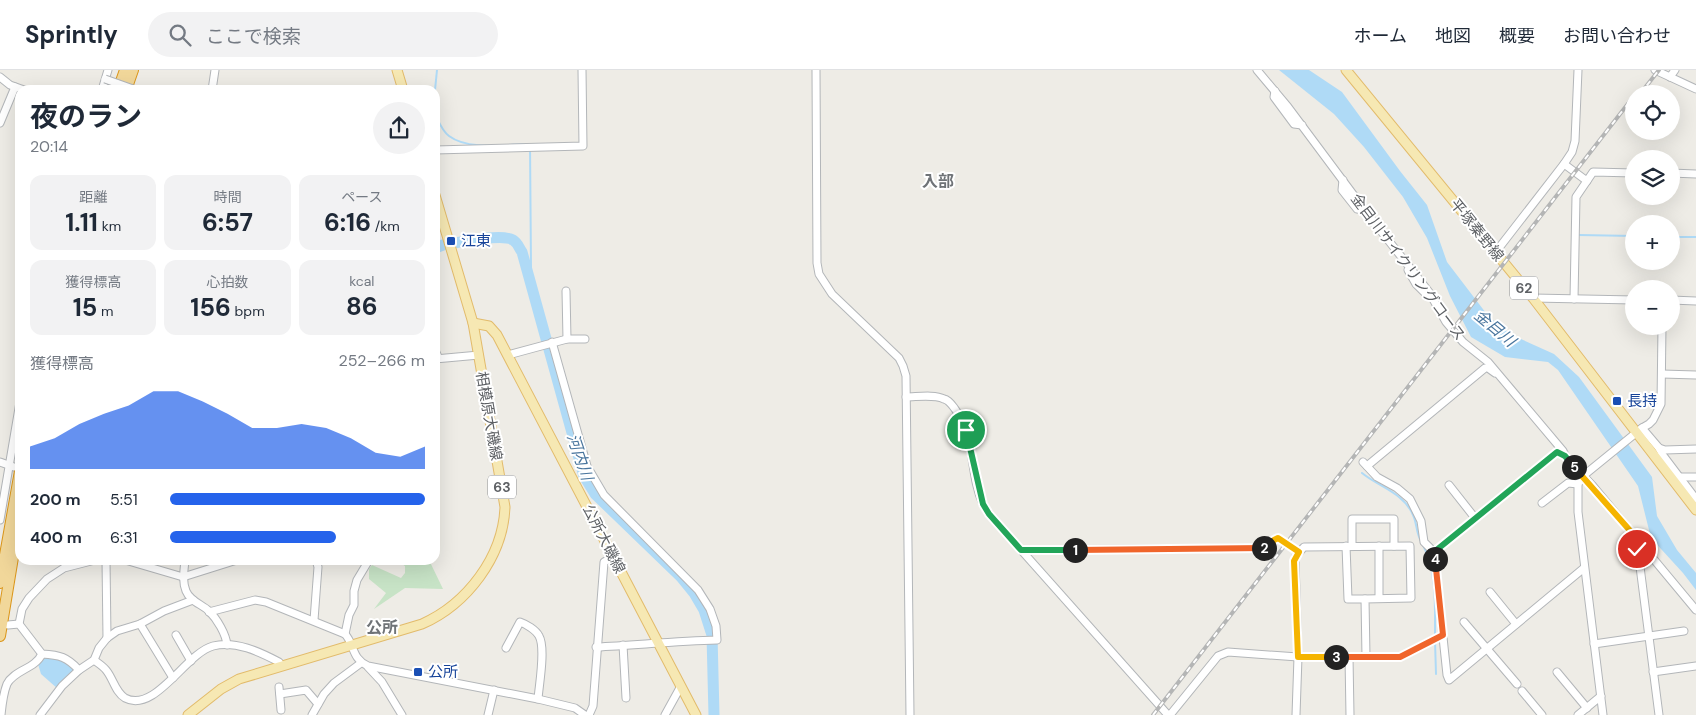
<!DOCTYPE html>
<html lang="ja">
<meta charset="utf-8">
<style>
:root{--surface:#fff;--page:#f2f2f3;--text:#1f2937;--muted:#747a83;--line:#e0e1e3;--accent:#2563eb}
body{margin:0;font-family:"DM Sans","Noto Sans JP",sans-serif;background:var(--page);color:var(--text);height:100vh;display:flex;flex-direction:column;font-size:19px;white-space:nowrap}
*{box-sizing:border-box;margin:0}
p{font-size:16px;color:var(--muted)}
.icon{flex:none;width:28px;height:28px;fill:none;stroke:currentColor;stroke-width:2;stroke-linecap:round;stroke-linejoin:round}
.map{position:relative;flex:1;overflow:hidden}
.details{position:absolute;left:15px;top:15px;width:425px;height:480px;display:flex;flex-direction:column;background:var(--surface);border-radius:15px;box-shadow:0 5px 20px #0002}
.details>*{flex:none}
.tools{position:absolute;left:1625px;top:15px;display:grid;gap:10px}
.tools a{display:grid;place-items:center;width:55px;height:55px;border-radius:50%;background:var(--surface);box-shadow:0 5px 20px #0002;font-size:25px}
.pin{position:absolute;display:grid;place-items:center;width:42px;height:42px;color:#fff;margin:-21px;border:2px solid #fff;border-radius:50%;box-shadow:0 1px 5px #0007}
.km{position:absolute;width:25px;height:25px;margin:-12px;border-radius:50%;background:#222;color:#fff;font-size:14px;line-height:25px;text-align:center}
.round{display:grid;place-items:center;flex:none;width:52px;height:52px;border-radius:26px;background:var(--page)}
.overview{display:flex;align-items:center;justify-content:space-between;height:85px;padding:0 15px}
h1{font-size:28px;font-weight:700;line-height:38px}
.figures{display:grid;grid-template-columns:repeat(3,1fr);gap:8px;height:85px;padding:5px 15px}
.figures div{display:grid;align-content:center;border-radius:12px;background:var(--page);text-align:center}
.figures b{font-size:25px;font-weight:700}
.figures small{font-size:14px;font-weight:400}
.figures p{font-size:14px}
.chart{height:140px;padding:10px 15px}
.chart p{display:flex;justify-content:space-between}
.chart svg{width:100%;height:90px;margin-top:5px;fill:var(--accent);opacity:.7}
ul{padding:0 15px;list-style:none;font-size:16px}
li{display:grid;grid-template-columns:80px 60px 1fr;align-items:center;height:38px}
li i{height:12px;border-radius:6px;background:var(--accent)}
header{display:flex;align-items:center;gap:30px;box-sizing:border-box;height:70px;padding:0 25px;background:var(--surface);border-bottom:1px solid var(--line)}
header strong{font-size:24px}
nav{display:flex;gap:28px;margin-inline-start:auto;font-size:18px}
.search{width:350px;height:45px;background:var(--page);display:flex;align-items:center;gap:12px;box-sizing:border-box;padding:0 18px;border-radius:28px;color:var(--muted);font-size:19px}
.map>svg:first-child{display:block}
.green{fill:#c7e3c6}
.water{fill:#afdaf6}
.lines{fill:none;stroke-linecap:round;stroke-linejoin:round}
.stream{stroke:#afdaf6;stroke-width:2}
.river{stroke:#afdaf6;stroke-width:11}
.minor-casing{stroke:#b3b6b9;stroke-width:9}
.major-casing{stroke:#e2bb6b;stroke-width:11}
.highway-casing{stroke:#db961a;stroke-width:12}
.minor{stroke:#fff;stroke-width:7}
.major{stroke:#f6e8b3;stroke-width:9}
.highway{stroke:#f1d79a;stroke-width:10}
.rail-casing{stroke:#b4b5b5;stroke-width:4}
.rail{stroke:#fff;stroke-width:2;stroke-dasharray:5.5;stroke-linecap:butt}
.minor-bridge-casing{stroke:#b3b6b9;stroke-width:9;stroke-linecap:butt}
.minor-bridge{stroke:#fff;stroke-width:7}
.split-1-casing{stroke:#fff;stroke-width:10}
.split-2-casing{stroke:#fff;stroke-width:10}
.split-3-casing{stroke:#fff;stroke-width:10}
.split-4-casing{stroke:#fff;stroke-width:10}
.split-5-casing{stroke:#fff;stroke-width:10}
.split-6-casing{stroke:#fff;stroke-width:10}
.split-1{stroke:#22a559;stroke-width:6}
.split-2{stroke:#f0652b;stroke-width:6}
.split-3{stroke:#f5b400;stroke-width:6}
.split-4{stroke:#f0652b;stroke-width:6}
.split-5{stroke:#22a559;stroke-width:6}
.split-6{stroke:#f5b400;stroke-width:6}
.transit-dot{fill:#1a4fb4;stroke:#fff;stroke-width:2}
.labels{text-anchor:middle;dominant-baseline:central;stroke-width:4;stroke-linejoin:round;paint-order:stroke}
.shield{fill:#fff;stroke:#8e9093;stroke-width:1}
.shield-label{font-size:14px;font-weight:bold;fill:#5e6165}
.street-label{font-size:15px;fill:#5e6165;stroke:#fff}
.transit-label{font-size:15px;fill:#164399;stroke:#fff;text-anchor:start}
.neighbourhood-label{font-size:16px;font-weight:bold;fill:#6f7377;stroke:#fff}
.water-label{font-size:16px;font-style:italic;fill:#4a769e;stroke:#fff}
</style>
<header>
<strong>Sprintly</strong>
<div class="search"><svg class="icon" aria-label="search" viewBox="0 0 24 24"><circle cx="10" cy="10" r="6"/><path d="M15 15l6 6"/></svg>ここで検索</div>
<nav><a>ホーム</a><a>地図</a><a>概要</a><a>お問い合わせ</a></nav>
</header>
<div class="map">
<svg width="1696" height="645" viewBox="0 0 1696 645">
<rect width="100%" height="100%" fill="#eeece6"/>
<polygon class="green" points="396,490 429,490 443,519 405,518 374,539 386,523 369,509 369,499 372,495 401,508 405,503 405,496"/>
<g class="water">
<polygon points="1279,0 1309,0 1342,22 1400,101 1427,135 1447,192 1489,247 1512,265 1554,284 1579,307 1652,407 1657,446 1677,480 1696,503 1696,520 1683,503 1651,468 1638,416 1558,300 1548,292 1505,287 1471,267 1450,226 1427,168 1403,127 1364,77 1334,44"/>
<polygon points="47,587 64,591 73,598 73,602 58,619 41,604 38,594"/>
</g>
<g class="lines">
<g class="stream">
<polyline points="435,20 437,0"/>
<path d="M435 44C439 52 442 61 449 66 469 81 507 74 530 74L531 197 527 201"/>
<polyline points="1579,165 1634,166"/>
<polyline points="1671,167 1696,167"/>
<path d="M1362 403C1379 417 1404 423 1413 445 1417 453 1416 463 1421 471"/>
<path d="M1423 475C1437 502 1435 537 1435 566"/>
<polyline points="1435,571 1436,604"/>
</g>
<path class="river" d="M435 178 443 175C457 173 501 163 513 170 518 173 519 178 522 182L584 406 595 424 681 507 694 523 704 540 712 565 714 645"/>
<defs>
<g id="minor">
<polyline points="816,0 817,193 819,204 832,224 899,288 903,296 906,306 910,645"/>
<polyline points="1257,0 1288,37 1370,147 1429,222 1446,252 1463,272 1488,292 1563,381 1566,387"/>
<polyline points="1655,0 1696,19"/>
<polyline points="0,7 10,15 24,20"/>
<polyline points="1670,7 1675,0"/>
<polyline points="102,20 108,0"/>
<polyline points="212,20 215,0"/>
<polyline points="1275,21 1274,27 1294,54 1302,55"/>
<polyline points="0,53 15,17"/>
<polyline points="435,80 583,76 582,0"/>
<polyline points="1564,94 1587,111"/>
<polyline points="1671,103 1696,104"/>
<polyline points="1343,110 1342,120 1357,139 1365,140"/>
<polyline points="1495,183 1564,94 1572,82 1575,71 1578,0"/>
<polyline points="1408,200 1416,214 1427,225"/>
<polyline points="566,221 567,269"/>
<polyline points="1533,228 1634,230"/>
<polyline points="1574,229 1576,127 1593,102 1634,103"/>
<polyline points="1671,230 1696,231"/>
<path d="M552 272 587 396 604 425 698 520 710 539 716 556 717 570C677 571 637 575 596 577"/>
<polyline points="435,280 438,287"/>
<polyline points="508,285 567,269 585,269"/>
<polyline points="435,289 479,285"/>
<polyline points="1662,304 1696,305"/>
<path d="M906 327C917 327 934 324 944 329 949 330 952 335 955 339 976 367 969 404 983 434 985 437 987 441 989 444L1168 645"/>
<polyline points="1642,358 1649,354 1653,350 1661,334 1662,256"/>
<polyline points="1659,378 1662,384 1696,429"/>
<polyline points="0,392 14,397"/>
<polyline points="1363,392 1377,407 1397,418 1410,429 1421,451 1424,472 1434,482 1447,605 1449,610 1584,498"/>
<polyline points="1367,396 1485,298 1488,298 1495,303"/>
<polyline points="1679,407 1696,407"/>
<polyline points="1449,415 1475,448"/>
<polyline points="1542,433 1568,413 1578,414"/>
<polyline points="0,450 20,332"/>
<polyline points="1634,467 1639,489 1659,645"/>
<polyline points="1346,476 1348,529 1365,529"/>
<polyline points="1352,476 1352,449 1394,449 1394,476"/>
<polyline points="1379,476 1379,528"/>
<polyline points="1021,480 1269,478 1274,470 1278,468 1299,482"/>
<polyline points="1434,482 1557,382 1565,386 1592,415 1696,540"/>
<polyline points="106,490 107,568"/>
<polyline points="125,490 183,507 237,490"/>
<path d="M185 490C184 501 182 511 186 521 190 531 201 534 209 541 217 549 226 564 227 575"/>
<polyline points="1490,522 1516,554"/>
<path d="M209 542 255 530 266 532 345 564C355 575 351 588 368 596L538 629 575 638 585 645"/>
<polyline points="314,550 318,497 316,490"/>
<polyline points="1464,552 1517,614"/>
<polyline points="19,554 22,539 29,528 47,509 64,498 95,490"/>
<polyline points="140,554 173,608"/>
<path d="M8 555 19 554 42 584C60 585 67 587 79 600L94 590 99 578 107 568 117 561 140 554 164 541 193 530"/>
<polyline points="345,564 349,545 354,535 354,521 357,510 369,490"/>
<polyline points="176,565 191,591"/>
<polyline points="1594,574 1684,561"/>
<polyline points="623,575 626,628"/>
<path d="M506 578 520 552C526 554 536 560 539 566 546 578 539 615 538 629"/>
<polyline points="1349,587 1350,645"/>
<path d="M94 590C98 593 103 596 106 600 113 608 115 622 125 628 155 644 186 583 213 576 235 570 260 582 279 592L281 595"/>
<polyline points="368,597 382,612 402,645"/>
<polyline points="1557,602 1587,638"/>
<polyline points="1653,602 1696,596"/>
<polyline points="279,617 281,640"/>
<polyline points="1522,621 1542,645"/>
<polyline points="280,624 306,620 318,634"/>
<path d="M1 645C2 635 3 624 7 614 14 600 35 599 42 584"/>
<polyline points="40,645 62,616 79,600"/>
<polyline points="312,645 324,624 334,613 361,593"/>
<polyline points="488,645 494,620"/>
<polyline points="589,645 593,636 604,492 613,487"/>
<polyline points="665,645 681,616"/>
<polyline points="1170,645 1218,586 1228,582 1298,587 1400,587 1443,565"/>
<polyline points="1296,645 1298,587 1295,491 1296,486 1304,477 1410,476 1411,528 1365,529 1366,587"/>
<polyline points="1578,645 1601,626"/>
<polyline points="1603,645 1578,442 1578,414 1583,406 1642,358 1659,378 1665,380 1696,379"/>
</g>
<g id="major">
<polyline points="397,0 403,20"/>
<polyline points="1346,0 1533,228 1696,440"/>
<polyline points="473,253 489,256 497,265 696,645"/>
<path d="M188 645 221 619 239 609 422 554C467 534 503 487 505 437L473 253 435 125"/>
</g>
<g id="highway">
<polyline points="118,20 125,0"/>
<polyline points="126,20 133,0"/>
<polyline points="0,513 20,401"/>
<polyline points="0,566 20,445"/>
</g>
</defs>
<use href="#minor" class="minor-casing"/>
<use href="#major" class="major-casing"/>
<use href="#highway" class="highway-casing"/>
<use href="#minor" class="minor"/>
<use href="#major" class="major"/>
<use href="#highway" class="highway"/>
<defs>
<g id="rail">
<polyline points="1640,24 1659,0"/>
<polyline points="1153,645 1634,26"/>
</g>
</defs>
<use href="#rail" class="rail-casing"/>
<use href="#rail" class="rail"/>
<defs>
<polyline id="minor-bridge" points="105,9 133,19"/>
</defs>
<use href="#minor-bridge" class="minor-bridge-casing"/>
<use href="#minor-bridge" class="minor-bridge"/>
</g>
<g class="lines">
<defs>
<polyline id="split-1" points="966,360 983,434 989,444 1021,480 1075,480"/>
<polyline id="split-2" points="1075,480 1264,478"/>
<polyline id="split-3" points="1264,478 1269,478 1274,470 1278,468 1299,482 1294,491 1298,587 1336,587"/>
<polyline id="split-4" points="1336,587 1400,587 1443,565 1435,489"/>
<polyline id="split-5" points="1435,489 1434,482 1557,382 1565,386 1574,397"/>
<polyline id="split-6" points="1574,397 1633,464 1637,479"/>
</defs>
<use href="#split-1" class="split-1-casing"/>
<use href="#split-2" class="split-2-casing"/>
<use href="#split-3" class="split-3-casing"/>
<use href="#split-4" class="split-4-casing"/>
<use href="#split-5" class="split-5-casing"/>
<use href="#split-6" class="split-6-casing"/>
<use href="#split-1" class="split-1"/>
<use href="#split-2" class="split-2"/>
<use href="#split-3" class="split-3"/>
<use href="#split-4" class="split-4"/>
<use href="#split-5" class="split-5"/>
<use href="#split-6" class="split-6"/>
</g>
<g class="transit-dot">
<rect x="446" y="166" width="10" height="10" rx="2.5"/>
<rect x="1612" y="326" width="10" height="10" rx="2.5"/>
<rect x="413" y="597" width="10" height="10" rx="2.5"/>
</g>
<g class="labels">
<g class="shield">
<rect x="1510" y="206.5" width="28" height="23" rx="4"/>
<rect x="488" y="405.5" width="28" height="23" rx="4"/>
</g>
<g class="shield-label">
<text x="1524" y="218">62</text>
<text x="502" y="417">63</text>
</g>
<g class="street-label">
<text transform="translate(1477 160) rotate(51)">平塚秦野線</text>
<text transform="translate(1408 197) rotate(53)">金目川サイクリングコース</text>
<text transform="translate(489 346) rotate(80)">相模原大磯線</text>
<text transform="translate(604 469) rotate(63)">公所大磯線</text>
</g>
<g class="transit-label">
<text x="461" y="171">江東</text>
<text x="1627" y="331">長持</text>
<text x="428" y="602">公所</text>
</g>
<g class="neighbourhood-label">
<text x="938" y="111">入部</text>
<text x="382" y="557">公所</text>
</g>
<g class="water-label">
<text transform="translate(1495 258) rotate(40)">金目川</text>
<text transform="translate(580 387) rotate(71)">河内川</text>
</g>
</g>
</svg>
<div class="tools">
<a><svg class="icon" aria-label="locate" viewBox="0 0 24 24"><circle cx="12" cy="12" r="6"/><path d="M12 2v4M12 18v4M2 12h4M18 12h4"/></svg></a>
<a><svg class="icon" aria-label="layers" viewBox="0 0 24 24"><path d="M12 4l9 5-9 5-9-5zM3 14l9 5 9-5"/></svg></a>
<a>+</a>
<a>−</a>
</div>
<div class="pin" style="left:966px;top:360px;background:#1e9e55"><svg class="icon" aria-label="arrive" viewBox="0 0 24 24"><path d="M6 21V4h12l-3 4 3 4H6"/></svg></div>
<div class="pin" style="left:1637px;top:479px;background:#d93025"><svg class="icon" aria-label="check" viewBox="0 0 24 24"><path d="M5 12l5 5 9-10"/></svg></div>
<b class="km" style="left:1075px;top:480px">1</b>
<b class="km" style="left:1264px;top:478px">2</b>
<b class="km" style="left:1336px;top:587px">3</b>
<b class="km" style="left:1435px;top:489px">4</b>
<b class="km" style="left:1574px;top:397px">5</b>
<section class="details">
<div class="overview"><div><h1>夜のラン</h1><p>20:14</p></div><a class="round"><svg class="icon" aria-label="share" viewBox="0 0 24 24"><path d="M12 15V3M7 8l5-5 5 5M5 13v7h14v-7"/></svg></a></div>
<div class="figures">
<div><p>距離</p><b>1.11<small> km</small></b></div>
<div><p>時間</p><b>6:57</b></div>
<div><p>ペース</p><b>6:16<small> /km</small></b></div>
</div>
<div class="figures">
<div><p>獲得標高</p><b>15<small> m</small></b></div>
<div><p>心拍数</p><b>156<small> bpm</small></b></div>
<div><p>kcal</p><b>86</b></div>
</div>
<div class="chart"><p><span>獲得標高</span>252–266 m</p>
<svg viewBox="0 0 160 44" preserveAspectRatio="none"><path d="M0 44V33L10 29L20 22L30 17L40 13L50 6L60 6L70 11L80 17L90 24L100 24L110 22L120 24L130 29L140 36L150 38L160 33V44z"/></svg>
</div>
<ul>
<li><b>200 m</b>5:51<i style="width:100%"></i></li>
<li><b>400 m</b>6:31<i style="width:65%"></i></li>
</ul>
</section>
</div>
